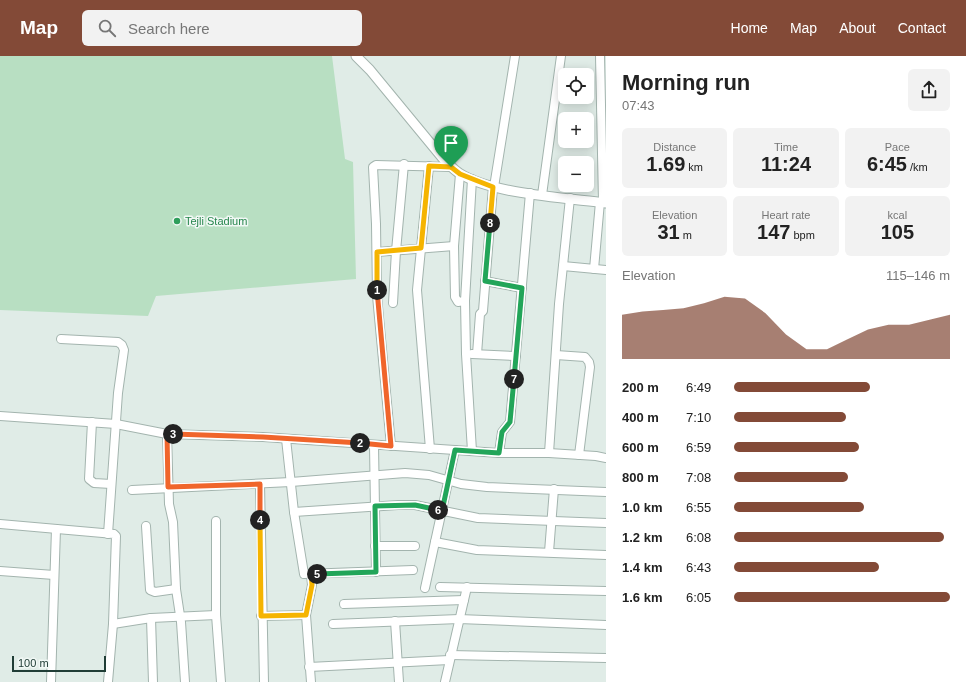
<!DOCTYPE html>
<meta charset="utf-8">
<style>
:root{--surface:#fff;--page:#f2f2f2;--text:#222;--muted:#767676;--accent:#834a37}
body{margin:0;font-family:Arial,sans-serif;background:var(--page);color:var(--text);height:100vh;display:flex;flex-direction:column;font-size:15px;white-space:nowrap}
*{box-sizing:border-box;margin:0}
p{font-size:13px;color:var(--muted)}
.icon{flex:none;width:22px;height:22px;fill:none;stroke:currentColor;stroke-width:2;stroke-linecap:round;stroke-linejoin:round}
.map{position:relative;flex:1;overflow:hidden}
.drawer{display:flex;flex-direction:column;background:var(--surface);width:360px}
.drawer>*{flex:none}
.tools{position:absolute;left:558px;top:12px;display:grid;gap:8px}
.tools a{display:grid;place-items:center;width:36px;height:36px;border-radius:6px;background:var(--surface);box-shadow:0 2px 10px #0003;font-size:20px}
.scale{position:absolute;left:12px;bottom:10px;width:94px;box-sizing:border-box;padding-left:4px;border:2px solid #203d36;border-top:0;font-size:11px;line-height:14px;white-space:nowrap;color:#203d36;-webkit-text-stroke:3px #f1f8f5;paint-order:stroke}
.pin{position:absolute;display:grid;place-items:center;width:34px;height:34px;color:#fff;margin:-41px -17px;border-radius:50% 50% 50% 0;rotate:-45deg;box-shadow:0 0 4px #0007}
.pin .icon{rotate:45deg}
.km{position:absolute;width:20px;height:20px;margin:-10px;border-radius:50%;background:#222;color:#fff;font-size:11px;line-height:20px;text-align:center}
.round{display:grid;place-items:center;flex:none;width:42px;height:42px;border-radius:6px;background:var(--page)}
.head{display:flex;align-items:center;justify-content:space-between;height:68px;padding:0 16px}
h1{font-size:22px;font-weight:800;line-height:30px}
.metrics{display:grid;grid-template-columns:repeat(3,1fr);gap:6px;height:68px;padding:4px 16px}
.metrics div{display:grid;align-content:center;border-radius:6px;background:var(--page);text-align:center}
.metrics b{font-size:20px;font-weight:800}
.metrics small{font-size:11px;font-weight:400}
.metrics p{font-size:11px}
.chart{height:112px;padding:8px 16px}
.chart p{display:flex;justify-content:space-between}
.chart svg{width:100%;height:72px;margin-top:4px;fill:var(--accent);opacity:.7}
ul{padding:0 16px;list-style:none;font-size:13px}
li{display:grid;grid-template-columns:64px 48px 1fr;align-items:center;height:30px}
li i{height:10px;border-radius:5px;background:var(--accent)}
header{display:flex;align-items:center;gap:24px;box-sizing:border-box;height:56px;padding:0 20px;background:var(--accent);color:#fff}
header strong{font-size:19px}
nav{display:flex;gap:22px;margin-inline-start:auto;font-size:14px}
.search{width:280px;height:36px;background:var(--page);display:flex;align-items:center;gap:10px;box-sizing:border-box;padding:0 14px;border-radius:6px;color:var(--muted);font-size:15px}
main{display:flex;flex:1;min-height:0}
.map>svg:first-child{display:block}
.green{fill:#b8dfc2}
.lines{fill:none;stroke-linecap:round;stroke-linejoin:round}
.minor-casing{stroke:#a3b4ae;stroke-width:10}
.tertiary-casing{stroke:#a3b4ae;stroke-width:11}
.minor{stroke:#fff;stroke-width:8}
.tertiary{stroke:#fff;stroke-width:9}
.split-1-casing{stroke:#fff;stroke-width:8}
.split-2-casing{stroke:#fff;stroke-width:8}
.split-3-casing{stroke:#fff;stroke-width:8}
.split-4-casing{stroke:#fff;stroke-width:8}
.split-5-casing{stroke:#fff;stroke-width:8}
.split-6-casing{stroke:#fff;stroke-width:8}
.split-7-casing{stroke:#fff;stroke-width:8}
.split-8-casing{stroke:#fff;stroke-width:8}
.split-9-casing{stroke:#fff;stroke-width:8}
.split-1{stroke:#f5b400;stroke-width:5}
.split-2{stroke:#f0652b;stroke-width:5}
.split-3{stroke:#f0652b;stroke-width:5}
.split-4{stroke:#f0652b;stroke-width:5}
.split-5{stroke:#f5b400;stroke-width:5}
.split-6{stroke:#22a559;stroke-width:5}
.split-7{stroke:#22a559;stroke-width:5}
.split-8{stroke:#22a559;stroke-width:5}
.split-9{stroke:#f5b400;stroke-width:5}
.leisure-dot{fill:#2e9e5b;stroke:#f1f8f5;stroke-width:1.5}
.labels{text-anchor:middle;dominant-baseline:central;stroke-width:3;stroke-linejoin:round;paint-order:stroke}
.leisure-label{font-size:11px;fill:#27864d;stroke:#f1f8f5;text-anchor:start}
</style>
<header>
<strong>Map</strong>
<div class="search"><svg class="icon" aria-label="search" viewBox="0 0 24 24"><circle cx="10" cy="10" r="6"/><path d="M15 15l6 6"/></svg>Search here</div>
<nav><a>Home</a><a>Map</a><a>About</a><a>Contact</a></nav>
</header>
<main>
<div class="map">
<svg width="606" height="626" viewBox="0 0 606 626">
<rect width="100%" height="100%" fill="#e0ece7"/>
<polygon class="green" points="0,0 332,0 345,103 353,106 356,223 156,240 148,260 0,254"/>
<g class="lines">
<defs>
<g id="minor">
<polyline points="600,0 603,147"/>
<polyline points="429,110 417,234 430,393"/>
<polyline points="460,118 454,190 455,241 458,246 465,245"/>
<polyline points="472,123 465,245 466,298 472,395"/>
<polyline points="494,131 515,0"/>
<polyline points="542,139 561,0"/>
<polyline points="377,196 454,190"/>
<polyline points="563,210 606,214"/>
<polyline points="594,213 600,146"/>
<polyline points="485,225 522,232"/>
<polyline points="393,247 396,195 404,108"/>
<polyline points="61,283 118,286 122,289 124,294 118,337 108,478"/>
<polyline points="472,298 516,300"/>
<polyline points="477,298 480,258 483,255 493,131"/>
<polyline points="556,299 585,301 589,306 590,311 579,399"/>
<polyline points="0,360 116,368 167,378 263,381 499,397 549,397 596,400 606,402"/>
<polyline points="92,366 89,423 94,427 111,428"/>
<polyline points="167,378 169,448 173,466 176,533 181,566 185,626"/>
<polyline points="286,383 294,456 304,518 413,514"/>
<polyline points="374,389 376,516"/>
<polyline points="391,390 377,240 376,168 373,111 376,109 451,111"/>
<polyline points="499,397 502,376 510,366 530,137"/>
<polyline points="549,397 559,248 570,142"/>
<polyline points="260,428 264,626"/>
<polyline points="132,434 291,426 405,417 429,419 461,428 487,431 606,436"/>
<polyline points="294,456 398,449 415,449 478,462 606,467"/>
<polyline points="216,465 216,559 221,626"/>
<polyline points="0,468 114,478 116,480 113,568 108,626"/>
<polyline points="146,470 150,534 155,536 176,533"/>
<polyline points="435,486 477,494 606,499"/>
<polyline points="375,490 415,490"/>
<polyline points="549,496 554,433"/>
<polyline points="0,515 54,519"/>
<polyline points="440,531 606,535"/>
<polyline points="425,532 455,394"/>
<polyline points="344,548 464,544"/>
<polyline points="261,560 306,559"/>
<polyline points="151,562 153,626"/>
<polyline points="395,565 399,626"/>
<polyline points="113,568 151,562 216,559"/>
<polyline points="333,568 459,563 606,569"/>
<polyline points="450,599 606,602"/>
<polyline points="309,611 449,604"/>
<polyline points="51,626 56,473"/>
<polyline points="311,626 306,559 312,529 311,518"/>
<polyline points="445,626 467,531"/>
</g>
<path id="tertiary" d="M356 0 370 14 445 105C450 109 454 114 459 117 491 138 567 142 606 147"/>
</defs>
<use href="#minor" class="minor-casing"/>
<use href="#tertiary" class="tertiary-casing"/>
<use href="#minor" class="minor"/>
<use href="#tertiary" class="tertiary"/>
</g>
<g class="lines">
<defs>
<polyline id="split-1" points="377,234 377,196 421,192 429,110 451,111"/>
<polyline id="split-2" points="360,387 391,390 377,234"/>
<polyline id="split-3" points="173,378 263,381 360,387"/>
<polyline id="split-4" points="173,378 167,378 168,431 260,428 260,464"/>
<polyline id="split-5" points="260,464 261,560 306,559 312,529 311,518 317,518"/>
<polyline id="split-6" points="317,518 376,516 375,450 415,449 438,454"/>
<polyline id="split-7" points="438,454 442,455 455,394 499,397 502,376 510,366 514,323"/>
<polyline id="split-8" points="490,167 485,225 522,232 514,323"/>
<polyline id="split-9" points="451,111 460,118 493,131 490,167"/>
</defs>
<use href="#split-1" class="split-1-casing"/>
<use href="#split-2" class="split-2-casing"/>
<use href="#split-3" class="split-3-casing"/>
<use href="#split-4" class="split-4-casing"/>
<use href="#split-5" class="split-5-casing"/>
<use href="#split-6" class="split-6-casing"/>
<use href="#split-7" class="split-7-casing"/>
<use href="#split-8" class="split-8-casing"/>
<use href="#split-9" class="split-9-casing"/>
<use href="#split-1" class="split-1"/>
<use href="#split-2" class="split-2"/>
<use href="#split-3" class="split-3"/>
<use href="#split-4" class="split-4"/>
<use href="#split-5" class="split-5"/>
<use href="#split-6" class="split-6"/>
<use href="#split-7" class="split-7"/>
<use href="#split-8" class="split-8"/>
<use href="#split-9" class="split-9"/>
</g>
<circle class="leisure-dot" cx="177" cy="165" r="4"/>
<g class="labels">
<g class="leisure-label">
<text x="185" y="165">Tejli Stadium</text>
</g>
</g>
</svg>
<div class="tools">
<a><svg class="icon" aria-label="locate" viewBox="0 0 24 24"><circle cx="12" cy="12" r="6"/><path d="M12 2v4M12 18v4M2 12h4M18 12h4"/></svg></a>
<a>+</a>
<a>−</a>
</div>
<div class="scale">100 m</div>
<div class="pin" style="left:451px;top:111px;background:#1e9e55"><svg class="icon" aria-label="arrive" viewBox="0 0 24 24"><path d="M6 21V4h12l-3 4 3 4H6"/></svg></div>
<b class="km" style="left:377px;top:234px">1</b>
<b class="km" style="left:360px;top:387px">2</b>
<b class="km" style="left:173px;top:378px">3</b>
<b class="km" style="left:260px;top:464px">4</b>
<b class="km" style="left:317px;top:518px">5</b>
<b class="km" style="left:438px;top:454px">6</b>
<b class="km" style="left:514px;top:323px">7</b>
<b class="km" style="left:490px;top:167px">8</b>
</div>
<section class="drawer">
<div class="head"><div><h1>Morning run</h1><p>07:43</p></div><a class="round"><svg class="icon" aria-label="share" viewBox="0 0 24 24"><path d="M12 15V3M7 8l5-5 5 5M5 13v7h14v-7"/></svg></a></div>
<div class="metrics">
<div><p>Distance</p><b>1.69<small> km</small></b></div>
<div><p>Time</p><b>11:24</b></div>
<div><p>Pace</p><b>6:45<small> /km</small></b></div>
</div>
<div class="metrics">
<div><p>Elevation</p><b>31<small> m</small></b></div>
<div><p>Heart rate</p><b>147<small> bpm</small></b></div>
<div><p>kcal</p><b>105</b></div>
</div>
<div class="chart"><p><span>Elevation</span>115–146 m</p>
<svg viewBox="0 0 160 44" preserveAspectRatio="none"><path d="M0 44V17L10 15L20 14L30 13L40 10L50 6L60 7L70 16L80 29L90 38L100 38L110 32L120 26L130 23L140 23L150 20L160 17V44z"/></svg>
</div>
<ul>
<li><b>200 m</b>6:49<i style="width:63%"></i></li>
<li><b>400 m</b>7:10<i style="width:52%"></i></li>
<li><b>600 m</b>6:59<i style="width:58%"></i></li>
<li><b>800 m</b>7:08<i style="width:53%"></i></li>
<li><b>1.0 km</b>6:55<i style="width:60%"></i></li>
<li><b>1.2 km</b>6:08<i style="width:97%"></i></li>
<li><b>1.4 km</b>6:43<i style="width:67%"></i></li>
<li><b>1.6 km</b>6:05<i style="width:100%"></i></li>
</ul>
</section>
</main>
